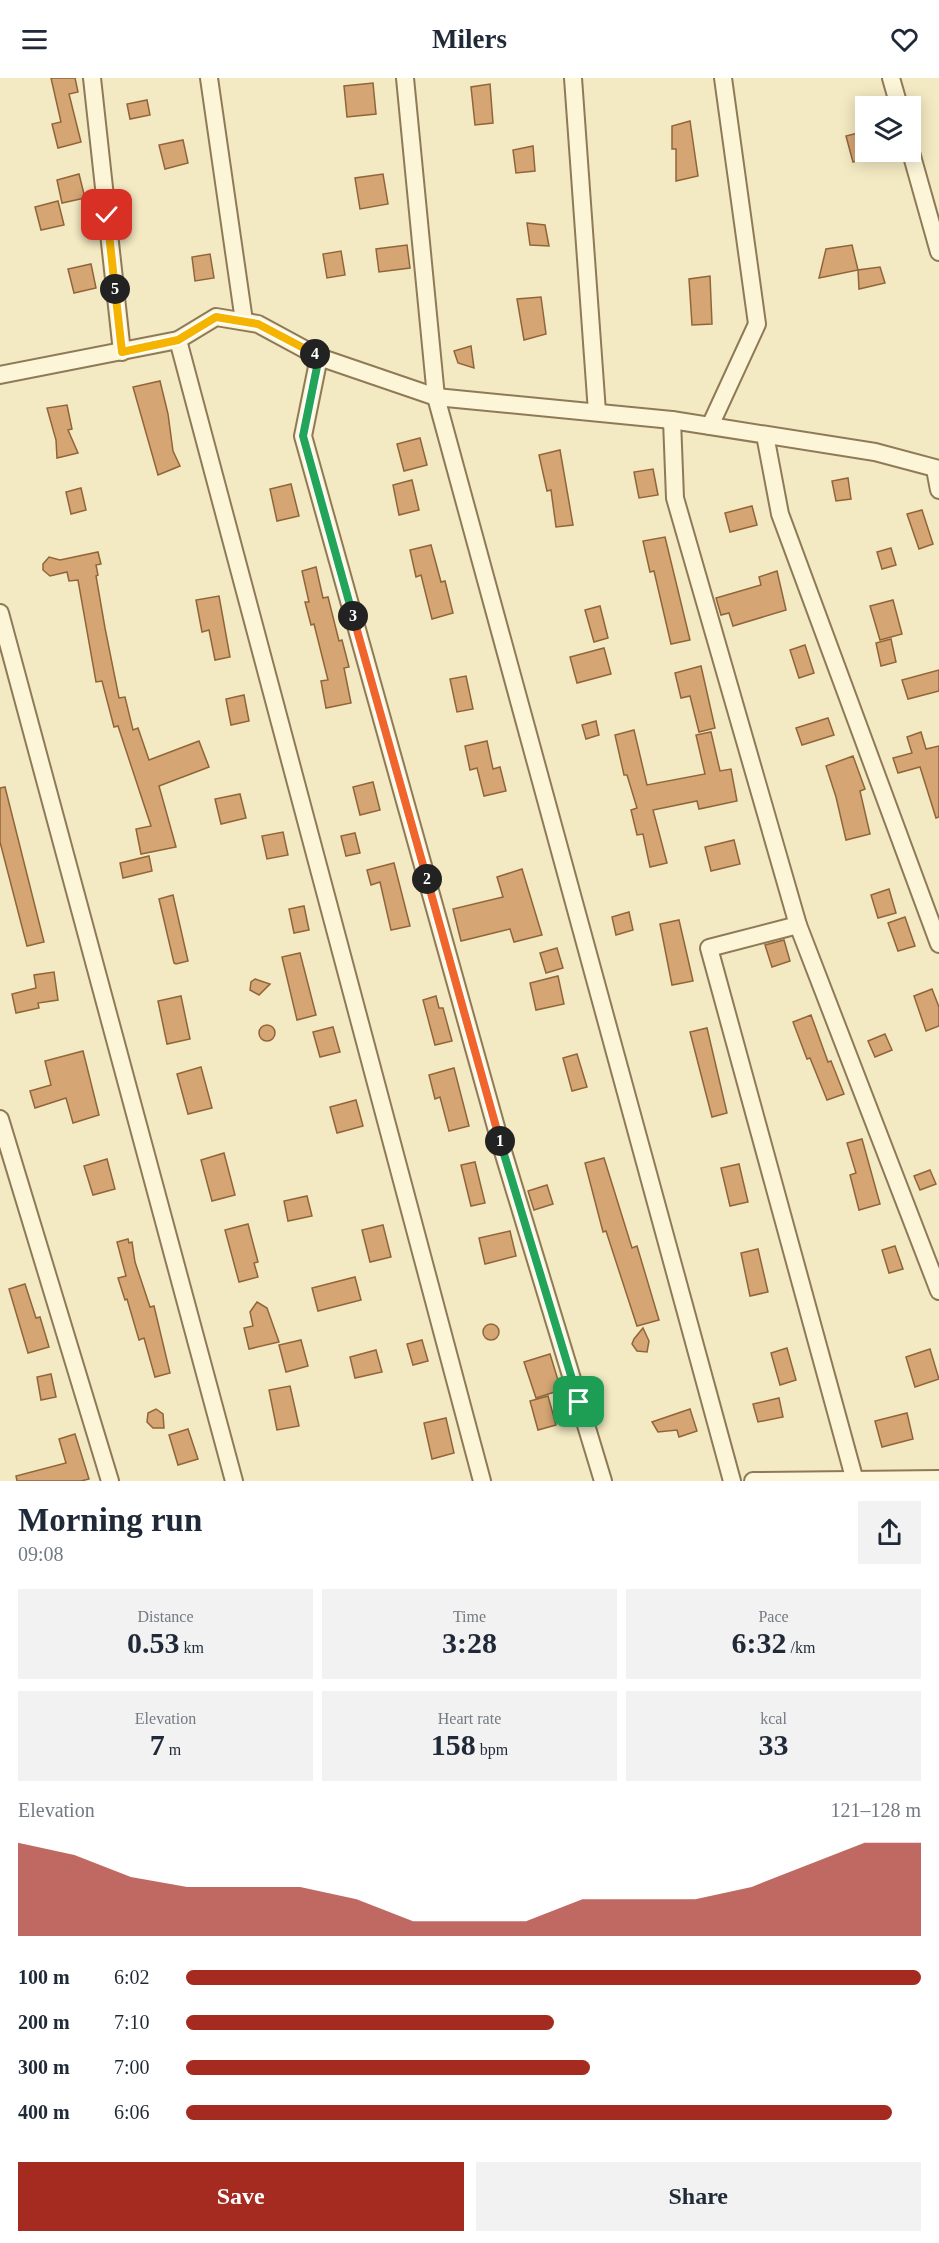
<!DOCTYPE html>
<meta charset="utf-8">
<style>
:root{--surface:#fff;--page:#f2f2f3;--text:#1f2937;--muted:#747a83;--accent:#a52b20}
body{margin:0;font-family:"Times New Roman",serif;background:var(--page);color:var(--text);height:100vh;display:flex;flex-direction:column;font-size:22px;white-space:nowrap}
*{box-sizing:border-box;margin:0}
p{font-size:20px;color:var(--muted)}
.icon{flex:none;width:33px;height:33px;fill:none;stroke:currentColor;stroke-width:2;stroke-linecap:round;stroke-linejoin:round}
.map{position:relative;height:1403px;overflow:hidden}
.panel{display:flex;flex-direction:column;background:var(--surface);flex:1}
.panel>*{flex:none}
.tools{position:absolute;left:855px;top:18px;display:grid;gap:12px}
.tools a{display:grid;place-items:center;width:66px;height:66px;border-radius:0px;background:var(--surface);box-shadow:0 3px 15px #0003;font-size:30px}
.pin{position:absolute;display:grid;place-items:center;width:51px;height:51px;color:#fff;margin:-26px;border-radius:12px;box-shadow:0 3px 9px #0006}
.km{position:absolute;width:30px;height:30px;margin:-15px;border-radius:50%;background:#222;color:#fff;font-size:16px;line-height:30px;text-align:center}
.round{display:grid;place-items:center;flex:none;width:63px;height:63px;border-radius:0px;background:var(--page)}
.overview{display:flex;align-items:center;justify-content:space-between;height:102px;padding:0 18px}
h1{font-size:33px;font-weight:800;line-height:45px}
.stats{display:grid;grid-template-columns:repeat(3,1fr);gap:9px;height:102px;padding:6px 18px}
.stats div{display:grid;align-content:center;border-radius:0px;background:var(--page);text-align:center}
.stats b{font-size:30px;font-weight:800}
.stats small{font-size:16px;font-weight:400}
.stats p{font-size:16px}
.chart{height:168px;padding:12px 18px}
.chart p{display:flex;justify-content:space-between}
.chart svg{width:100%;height:108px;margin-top:6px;fill:var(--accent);opacity:.7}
.primary-button{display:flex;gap:12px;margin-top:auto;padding:12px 18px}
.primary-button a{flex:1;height:69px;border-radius:0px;background:var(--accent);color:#fff;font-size:24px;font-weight:800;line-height:69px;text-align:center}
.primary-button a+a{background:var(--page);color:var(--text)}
ul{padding:0 18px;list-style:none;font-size:20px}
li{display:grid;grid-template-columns:96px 72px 1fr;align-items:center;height:45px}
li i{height:15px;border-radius:8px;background:var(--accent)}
header{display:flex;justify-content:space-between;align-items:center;height:78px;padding:0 18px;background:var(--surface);font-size:27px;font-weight:800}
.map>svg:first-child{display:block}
.building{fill:#d5a574;stroke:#91653a;stroke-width:1.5}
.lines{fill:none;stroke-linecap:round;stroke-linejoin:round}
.street-casing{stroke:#8f7a57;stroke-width:20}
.street{stroke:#fcf5d7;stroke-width:16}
.split-1-casing{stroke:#fff;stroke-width:12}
.split-2-casing{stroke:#fff;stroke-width:12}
.split-3-casing{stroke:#fff;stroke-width:12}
.split-4-casing{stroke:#fff;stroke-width:12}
.split-5-casing{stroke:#fff;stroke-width:12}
.split-6-casing{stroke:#fff;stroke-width:12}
.split-1{stroke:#22a559;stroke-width:8}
.split-2{stroke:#f0652b;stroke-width:8}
.split-3{stroke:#f0652b;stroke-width:8}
.split-4{stroke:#22a559;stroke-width:8}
.split-5{stroke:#f5b400;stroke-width:8}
.split-6{stroke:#f5b400;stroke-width:8}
</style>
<header><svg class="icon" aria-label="menu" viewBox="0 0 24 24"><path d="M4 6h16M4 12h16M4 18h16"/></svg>Milers<svg class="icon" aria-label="heart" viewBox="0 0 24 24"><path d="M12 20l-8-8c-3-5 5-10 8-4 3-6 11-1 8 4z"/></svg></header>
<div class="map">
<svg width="939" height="1403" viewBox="0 0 939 1403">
<rect width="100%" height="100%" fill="#f3e9c2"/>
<g class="building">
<polygon points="51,0 75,0 78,14 69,16 81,64 58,70 52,46 61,44"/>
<polygon points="373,5 376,36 347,39 344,8"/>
<polygon points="490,6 493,45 475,47 471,9"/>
<polygon points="147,22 150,37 130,41 127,26"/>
<polygon points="690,43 698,98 676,103 676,71 672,71 672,48"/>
<polygon points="866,53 866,80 853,84 846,58"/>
<polygon points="183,62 188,85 165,91 159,67"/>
<polygon points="533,68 535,93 516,95 513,72"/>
<polygon points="79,96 85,120 62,125 57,102"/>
<polygon points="383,96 388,126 360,131 355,100"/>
<polygon points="58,123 64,147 41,152 35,129"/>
<polygon points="527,145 545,147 549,168 530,167"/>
<polygon points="407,167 410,190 379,194 376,171"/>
<polygon points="852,167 858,192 819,200 826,171"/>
<polygon points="341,173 345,197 327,200 323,176"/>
<polygon points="210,176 214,200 195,203 192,179"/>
<polygon points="91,186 96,210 74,215 68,191"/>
<polygon points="880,189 885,205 859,211 858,192"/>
<polygon points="710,198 712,246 692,247 689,201"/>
<polygon points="541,219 546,256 524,262 517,221"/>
<polygon points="471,268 474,290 458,285 454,273"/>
<polygon points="160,303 168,336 173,373 180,388 158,397 133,309"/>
<polygon points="67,327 72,351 68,352 78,375 57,380 56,362 47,330"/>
<polygon points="420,360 427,387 404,393 397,366"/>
<polygon points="560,372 573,447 556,449 551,412 547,413 539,377"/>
<polygon points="653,391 658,417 639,420 634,394"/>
<polygon points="848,400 851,421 836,423 832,403"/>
<polygon points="412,402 419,432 399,437 393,407"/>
<polygon points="291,406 299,438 277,443 270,411"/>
<polygon points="81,410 86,432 71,436 66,414"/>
<polygon points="752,428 757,447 730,454 725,435"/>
<polygon points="922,432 933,466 919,471 907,436"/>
<polygon points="665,459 690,562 671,566 654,493 650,494 643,463"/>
<polygon points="431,467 441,504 445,503 453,535 432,541 421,497 416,499 410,472"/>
<polygon points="891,470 896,487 882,491 877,474"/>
<polygon points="98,474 101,486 96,487 98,497 96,498 105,550 119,620 125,619 133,652 138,650 149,682 199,663 209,689 159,708 176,769 141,776 136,751 151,748 118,648 114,649 102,603 96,604 78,502 69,503 67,494 50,498 43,492 43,486 49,479 60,482"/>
<polygon points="316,489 323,520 328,519 339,563 342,562 349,589 344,590 351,625 326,630 321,603 328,602 314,546 311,547 305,524 309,524 302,493"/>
<polygon points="777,493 786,532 733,548 729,535 721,537 716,520 761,507 759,499"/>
<polygon points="219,518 230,579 215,582 209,552 202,554 196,522"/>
<polygon points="893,522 902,556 880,562 870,528"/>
<polygon points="600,528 608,560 594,564 585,532"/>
<polygon points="891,561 896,584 881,588 876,565"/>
<polygon points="805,567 814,595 799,600 790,572"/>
<polygon points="604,570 611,596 577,605 570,579"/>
<polygon points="701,588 715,650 699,654 690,618 681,620 675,595"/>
<polygon points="939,592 939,613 908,621 902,602"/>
<polygon points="466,598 473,631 457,634 450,601"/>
<polygon points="244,617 249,643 231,647 226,621"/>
<polygon points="828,640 834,657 802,667 796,650"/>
<polygon points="596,643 599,657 586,661 582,647"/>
<polygon points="634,652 647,707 705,696 696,657 711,654 720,693 731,691 737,723 699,731 697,723 653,732 667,785 650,789 643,756 637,757 631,732 637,730 627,697 624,697 615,657"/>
<polygon points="921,654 926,671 939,668 939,739 936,740 920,689 898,695 893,680 912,675 907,659"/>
<polygon points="487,663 493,691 500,689 506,713 484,718 477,690 470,692 465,668"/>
<polygon points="853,678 865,711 860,713 870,756 846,762 836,719 826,688"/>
<polygon points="373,704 380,732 360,737 353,709"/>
<polygon points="5,709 44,864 27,868 0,764 0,710"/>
<polygon points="240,716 246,740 221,746 215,721"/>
<polygon points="283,754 288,777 267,781 262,758"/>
<polygon points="355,755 360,775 346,778 341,758"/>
<polygon points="734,762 740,786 711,793 705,769"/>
<polygon points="149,778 152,793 123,800 120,785"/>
<polygon points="394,785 410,848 391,852 380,804 371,807 367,792"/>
<polygon points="522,791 542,857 514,864 510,851 461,863 453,831 503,819 497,799"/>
<polygon points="889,811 896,835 878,840 871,817"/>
<polygon points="173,817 188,883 176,886 174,885 159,821"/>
<polygon points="304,828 309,852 294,855 289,831"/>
<polygon points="629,834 633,852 616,857 612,839"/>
<polygon points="905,839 915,868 898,873 888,845"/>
<polygon points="679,842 693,903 672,907 660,846"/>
<polygon points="784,862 790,883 772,889 765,867"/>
<polygon points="557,870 563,890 546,895 540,875"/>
<polygon points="300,875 316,937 297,942 282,879"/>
<polygon points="54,894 58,922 38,925 39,930 16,935 12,916 36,910 34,897"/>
<polygon points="558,898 564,926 536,932 530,905"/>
<polygon points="255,901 270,906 259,917 250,912 251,904"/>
<polygon points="932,911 939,929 939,948 926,953 914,918"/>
<polygon points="181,918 190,961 167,966 158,923"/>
<polygon points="436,918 439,930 443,930 452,963 435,967 423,922"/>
<polygon points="811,937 828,984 831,983 844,1016 827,1022 810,980 807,981 793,944"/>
<circle cx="267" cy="955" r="8"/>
<polygon points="333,949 340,974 320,979 313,954"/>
<polygon points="707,950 727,1035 712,1039 690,954"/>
<polygon points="885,956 892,972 875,979 868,963"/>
<polygon points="83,973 99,1037 73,1045 66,1020 35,1030 30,1013 51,1007 45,983"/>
<polygon points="577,976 587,1009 572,1013 563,980"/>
<polygon points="201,989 212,1030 188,1036 177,996"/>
<polygon points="454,990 469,1048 449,1053 440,1019 435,1021 429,997"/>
<polygon points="356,1022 363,1048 337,1055 330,1029"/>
<polygon points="862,1061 880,1126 859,1132 850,1097 856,1095 847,1065"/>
<polygon points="224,1075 235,1117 212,1123 201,1082"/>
<polygon points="604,1080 632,1170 637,1168 659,1242 637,1248 606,1153 603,1154 585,1085"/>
<polygon points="107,1081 115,1111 93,1117 84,1088"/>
<polygon points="475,1084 485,1125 471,1128 461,1087"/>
<polygon points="739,1086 748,1124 730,1128 721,1090"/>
<polygon points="930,1092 936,1106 920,1112 914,1098"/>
<polygon points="547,1107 553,1126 534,1132 528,1113"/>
<polygon points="307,1118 312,1138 288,1143 284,1123"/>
<polygon points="248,1146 258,1184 254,1185 258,1199 239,1204 225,1152"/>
<polygon points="383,1147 391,1179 370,1184 362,1152"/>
<polygon points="510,1153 516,1178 485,1186 479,1160"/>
<polygon points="128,1161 129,1165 132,1164 135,1184 150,1229 154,1228 170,1295 155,1299 144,1260 139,1262 127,1221 125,1222 118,1200 126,1198 117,1164"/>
<polygon points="895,1168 903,1191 889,1195 882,1172"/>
<polygon points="758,1171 768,1214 750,1218 741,1175"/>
<polygon points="355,1199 361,1222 318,1233 312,1210"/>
<polygon points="25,1206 36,1240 40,1239 49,1269 28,1275 9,1211"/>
<polygon points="257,1224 267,1230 279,1264 249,1271 244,1250 253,1248 250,1234"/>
<circle cx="491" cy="1254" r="8"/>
<polygon points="643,1250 649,1263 647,1274 637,1273 632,1266 634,1261"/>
<polygon points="301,1262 308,1288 286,1294 279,1267"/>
<polygon points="422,1262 428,1283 413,1287 407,1266"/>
<polygon points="787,1270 796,1302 780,1307 771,1275"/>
<polygon points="930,1271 939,1301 915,1309 906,1279"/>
<polygon points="376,1272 382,1294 355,1300 350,1279"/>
<polygon points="550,1276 561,1312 536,1320 524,1284"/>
<polygon points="51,1296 56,1319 41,1322 37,1299"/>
<polygon points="290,1308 299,1348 277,1352 269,1312"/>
<polygon points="548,1318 556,1347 538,1352 530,1323"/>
<polygon points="779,1320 783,1339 758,1344 753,1326"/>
<polygon points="156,1331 163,1336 164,1350 153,1350 147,1344 148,1335"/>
<polygon points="690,1331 697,1353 679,1359 677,1352 658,1354 652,1344"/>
<polygon points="907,1335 913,1361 882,1369 875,1343"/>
<polygon points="446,1340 454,1375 432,1381 424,1345"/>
<polygon points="188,1351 198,1381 178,1387 169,1357"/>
<polygon points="75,1356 89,1401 81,1403 17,1403 16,1398 66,1385 59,1361"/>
</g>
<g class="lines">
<defs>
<g id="street">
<polyline points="92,0 122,274"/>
<polyline points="209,0 244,243"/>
<polyline points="405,0 436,319 732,1403"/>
<polyline points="573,0 597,334"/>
<polyline points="891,0 899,28"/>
<polyline points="910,71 939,174"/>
<polyline points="178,262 482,1403"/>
<polyline points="319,279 303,358 501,1067 603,1403"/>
<polyline points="0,297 178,262 216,239 258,246 319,279 436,319 672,342 875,374 939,391"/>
<polyline points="672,342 675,420 798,847 939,1213"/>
<polyline points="710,348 757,246 723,0"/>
<polyline points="765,357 780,436 939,866"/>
<polyline points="935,391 939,412"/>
<polyline points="0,535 234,1403"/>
<polyline points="798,847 709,870 855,1403"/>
<polyline points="0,1041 110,1403"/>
<polyline points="753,1403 939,1401"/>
</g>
</defs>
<use href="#street" class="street-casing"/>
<use href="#street" class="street"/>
</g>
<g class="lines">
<defs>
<polyline id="split-1" points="500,1063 579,1324"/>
<polyline id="split-2" points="427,801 500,1063"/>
<polyline id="split-3" points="353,538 427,801"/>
<polyline id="split-4" points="315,276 319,279 303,358 353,538"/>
<polyline id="split-5" points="115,211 122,274 178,262 216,239 258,246 315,276"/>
<polyline id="split-6" points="107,137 115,211"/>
</defs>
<use href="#split-1" class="split-1-casing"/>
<use href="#split-2" class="split-2-casing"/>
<use href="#split-3" class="split-3-casing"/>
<use href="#split-4" class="split-4-casing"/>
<use href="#split-5" class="split-5-casing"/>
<use href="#split-6" class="split-6-casing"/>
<use href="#split-1" class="split-1"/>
<use href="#split-2" class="split-2"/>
<use href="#split-3" class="split-3"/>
<use href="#split-4" class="split-4"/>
<use href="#split-5" class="split-5"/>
<use href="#split-6" class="split-6"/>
</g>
</svg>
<div class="tools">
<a><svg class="icon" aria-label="layers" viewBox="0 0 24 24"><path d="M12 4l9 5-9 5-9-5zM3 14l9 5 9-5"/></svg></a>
</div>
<div class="pin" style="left:579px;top:1324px;background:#1e9e55"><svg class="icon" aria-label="arrive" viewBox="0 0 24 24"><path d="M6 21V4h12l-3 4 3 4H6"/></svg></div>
<div class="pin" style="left:107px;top:137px;background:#d93025"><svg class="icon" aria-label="check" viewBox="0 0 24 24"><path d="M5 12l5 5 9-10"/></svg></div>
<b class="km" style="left:500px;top:1063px">1</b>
<b class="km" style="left:427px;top:801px">2</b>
<b class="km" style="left:353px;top:538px">3</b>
<b class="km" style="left:315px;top:276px">4</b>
<b class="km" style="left:115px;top:211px">5</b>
</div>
<section class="panel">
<div class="overview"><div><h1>Morning run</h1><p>09:08</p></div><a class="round"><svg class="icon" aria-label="share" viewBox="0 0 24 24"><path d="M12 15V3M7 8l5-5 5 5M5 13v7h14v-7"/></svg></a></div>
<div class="stats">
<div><p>Distance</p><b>0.53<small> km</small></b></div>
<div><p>Time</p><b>3:28</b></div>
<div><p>Pace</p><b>6:32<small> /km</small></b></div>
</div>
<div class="stats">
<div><p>Elevation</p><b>7<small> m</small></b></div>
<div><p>Heart rate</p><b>158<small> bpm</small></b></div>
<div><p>kcal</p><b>33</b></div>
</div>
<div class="chart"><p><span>Elevation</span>121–128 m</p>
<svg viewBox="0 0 160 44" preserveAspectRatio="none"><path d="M0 44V6L10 11L20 20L30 24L40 24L50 24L60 29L70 38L80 38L90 38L100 29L110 29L120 29L130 24L140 15L150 6L160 6V44z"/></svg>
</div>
<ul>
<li><b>100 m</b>6:02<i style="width:100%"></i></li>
<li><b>200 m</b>7:10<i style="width:50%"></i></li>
<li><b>300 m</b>7:00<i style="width:55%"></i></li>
<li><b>400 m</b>6:06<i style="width:96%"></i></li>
</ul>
<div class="primary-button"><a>Save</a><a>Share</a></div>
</section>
